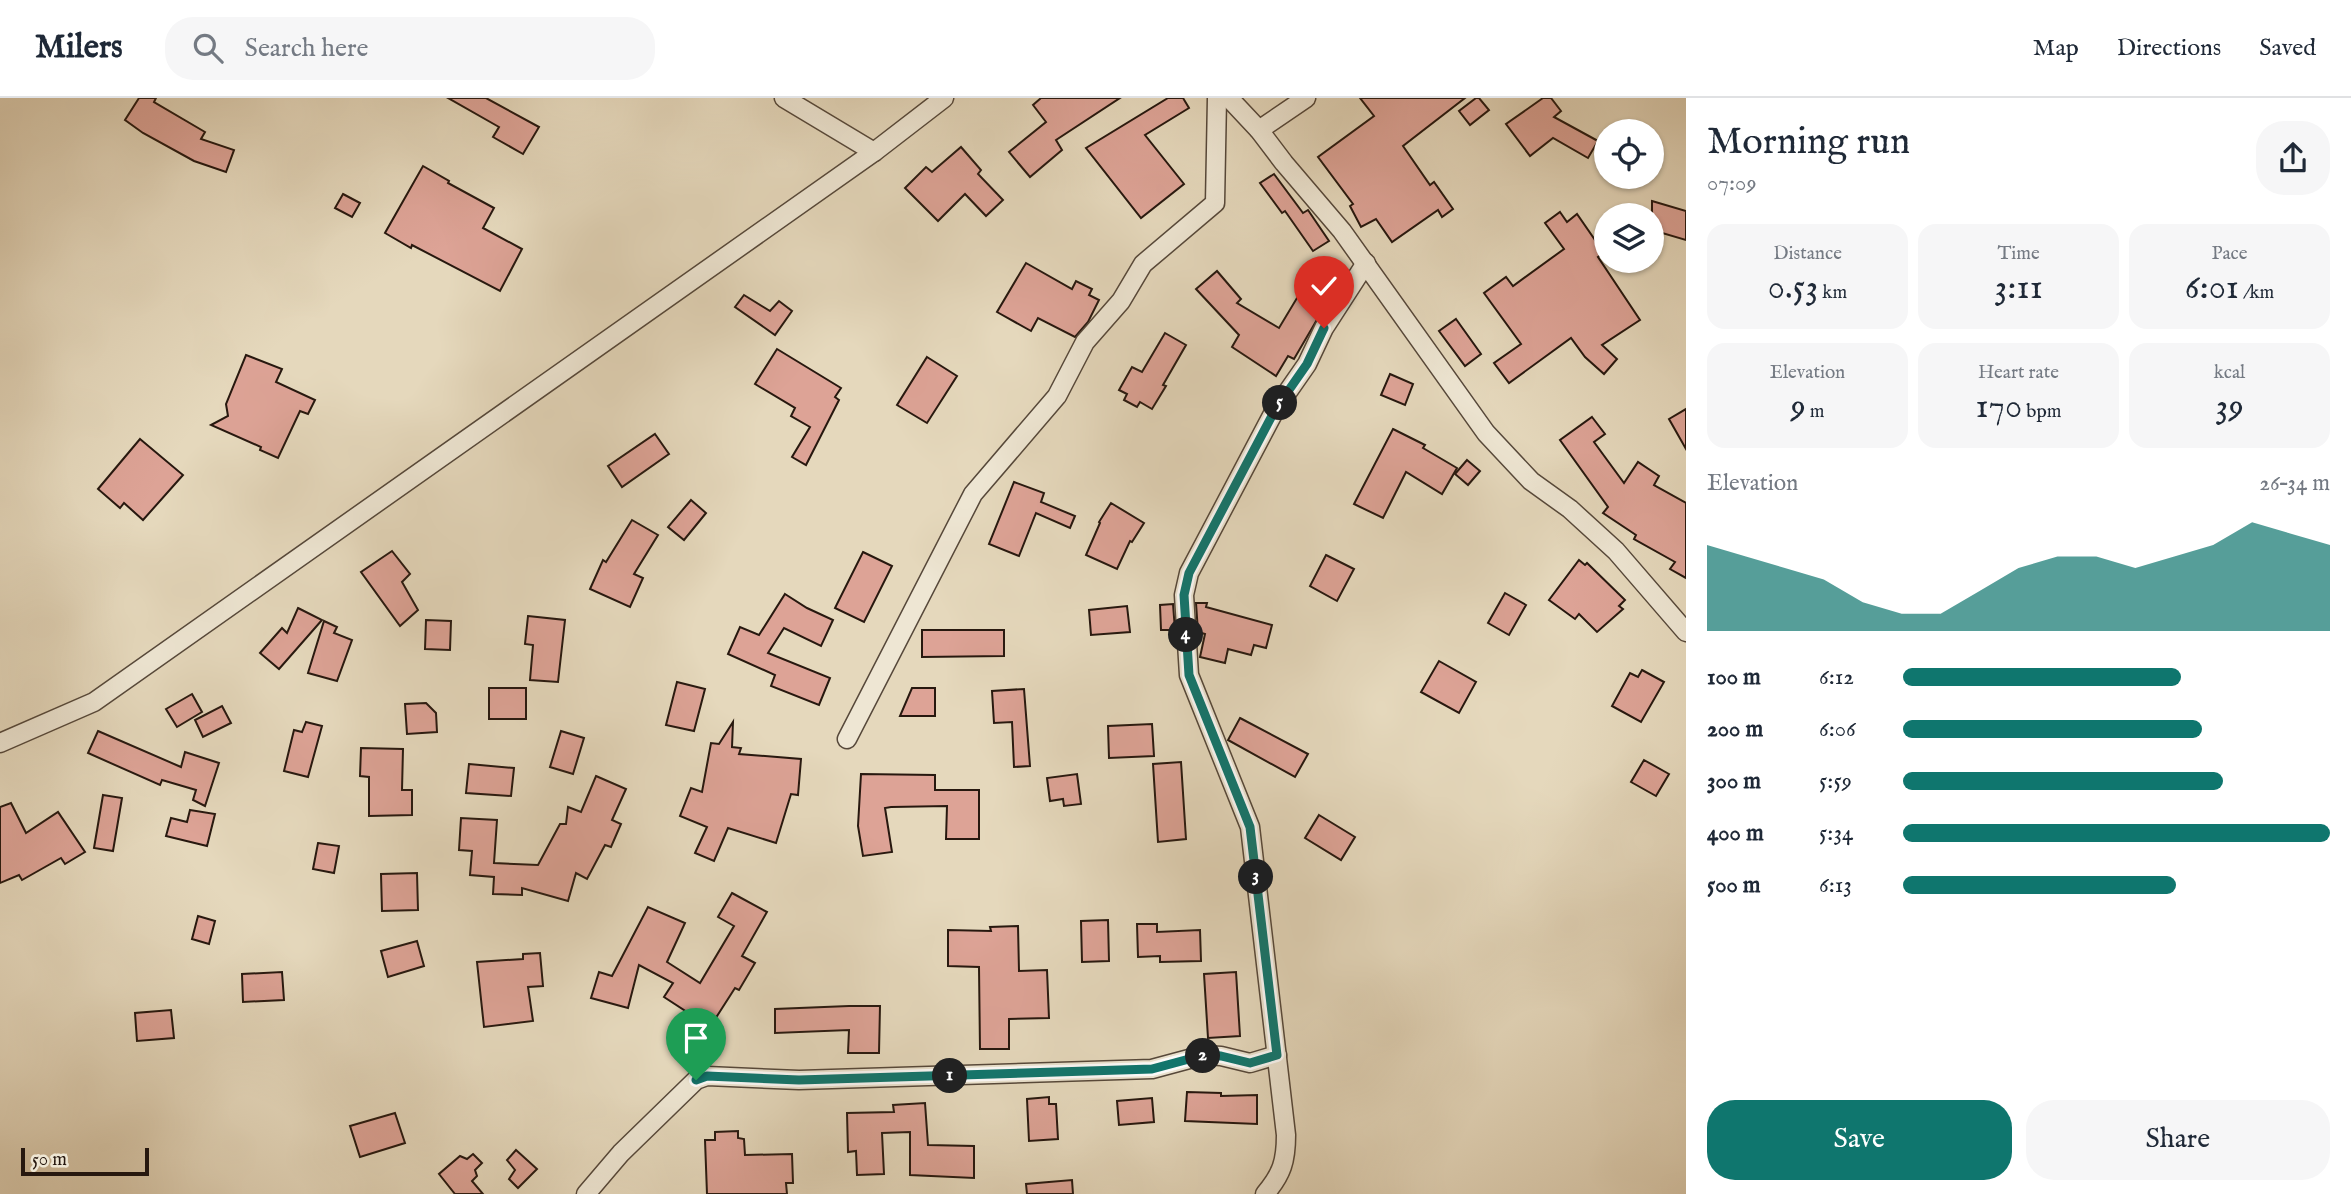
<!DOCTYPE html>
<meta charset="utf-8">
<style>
:root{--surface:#fff;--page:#f6f6f7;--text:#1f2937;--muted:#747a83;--line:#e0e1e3;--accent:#0f766e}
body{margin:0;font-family:"IM FELL English",serif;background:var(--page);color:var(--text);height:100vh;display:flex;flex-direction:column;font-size:26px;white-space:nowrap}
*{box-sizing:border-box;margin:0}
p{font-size:23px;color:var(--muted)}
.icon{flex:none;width:38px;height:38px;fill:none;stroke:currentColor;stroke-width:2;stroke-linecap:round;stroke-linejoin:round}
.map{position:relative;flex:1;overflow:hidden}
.drawer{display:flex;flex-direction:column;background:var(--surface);width:665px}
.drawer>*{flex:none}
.fabs{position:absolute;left:1594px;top:21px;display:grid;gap:14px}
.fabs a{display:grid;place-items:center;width:70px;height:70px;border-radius:50%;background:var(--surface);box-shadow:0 2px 5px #0004;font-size:35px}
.scale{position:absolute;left:21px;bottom:18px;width:128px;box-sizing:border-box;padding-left:7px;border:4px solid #27180f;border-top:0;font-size:19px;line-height:24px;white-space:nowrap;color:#27180f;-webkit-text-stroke:5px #eee6d3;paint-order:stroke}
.pin{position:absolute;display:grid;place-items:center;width:60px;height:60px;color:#fff;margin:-72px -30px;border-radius:50% 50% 50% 0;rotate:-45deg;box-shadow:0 0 7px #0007}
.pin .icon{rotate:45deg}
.km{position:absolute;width:35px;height:35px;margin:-18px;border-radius:50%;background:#222;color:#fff;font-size:19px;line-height:35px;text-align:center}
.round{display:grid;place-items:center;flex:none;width:74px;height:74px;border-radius:28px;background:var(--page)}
.head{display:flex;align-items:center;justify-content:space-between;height:119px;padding:0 21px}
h1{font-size:38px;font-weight:600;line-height:52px}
.metrics{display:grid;grid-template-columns:repeat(3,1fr);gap:10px;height:119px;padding:7px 21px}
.metrics div{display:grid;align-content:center;border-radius:18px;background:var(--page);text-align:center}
.metrics b{font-size:35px;font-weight:600}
.metrics small{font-size:19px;font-weight:400}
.metrics p{font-size:19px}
.chart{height:196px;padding:14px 21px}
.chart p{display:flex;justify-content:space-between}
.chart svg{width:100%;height:126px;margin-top:7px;fill:var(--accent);opacity:.7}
.primary-button{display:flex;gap:14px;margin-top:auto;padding:14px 21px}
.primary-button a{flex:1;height:80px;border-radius:28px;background:var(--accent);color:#fff;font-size:28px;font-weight:600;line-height:80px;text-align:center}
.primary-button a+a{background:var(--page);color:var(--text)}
ul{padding:0 21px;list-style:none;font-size:23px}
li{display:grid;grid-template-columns:112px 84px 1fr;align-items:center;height:52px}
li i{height:18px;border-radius:9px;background:var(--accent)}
header{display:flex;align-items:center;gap:42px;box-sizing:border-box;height:98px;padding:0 35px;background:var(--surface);border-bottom:2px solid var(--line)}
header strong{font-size:33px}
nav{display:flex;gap:38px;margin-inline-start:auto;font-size:24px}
.search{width:490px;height:63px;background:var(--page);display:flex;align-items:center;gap:18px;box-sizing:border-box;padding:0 24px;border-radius:28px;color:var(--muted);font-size:26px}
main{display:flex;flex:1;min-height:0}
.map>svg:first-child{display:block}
.building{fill:#dda396;stroke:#27180f;stroke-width:2}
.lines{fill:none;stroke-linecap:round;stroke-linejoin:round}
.street-casing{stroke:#56483a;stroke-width:21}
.street{stroke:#eee6d3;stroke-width:18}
.route-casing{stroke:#fff;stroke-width:14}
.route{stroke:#0f766e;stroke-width:9}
</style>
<header>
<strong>Milers</strong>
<div class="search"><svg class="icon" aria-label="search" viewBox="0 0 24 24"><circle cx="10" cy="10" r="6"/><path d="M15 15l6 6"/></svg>Search here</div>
<nav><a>Map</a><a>Directions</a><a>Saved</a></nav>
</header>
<main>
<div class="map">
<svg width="1686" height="1096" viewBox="0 0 1686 1096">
<rect width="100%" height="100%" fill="#e5d8bc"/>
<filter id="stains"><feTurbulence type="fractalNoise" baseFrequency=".00286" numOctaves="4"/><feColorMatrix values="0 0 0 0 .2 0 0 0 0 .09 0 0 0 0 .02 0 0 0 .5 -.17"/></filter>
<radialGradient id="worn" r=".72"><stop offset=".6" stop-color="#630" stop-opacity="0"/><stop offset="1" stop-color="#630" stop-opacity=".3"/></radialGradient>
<g class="building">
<polygon points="139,0 156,0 154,4 205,34 201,41 234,52 226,74 194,63 143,35 125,22"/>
<polygon points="448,0 486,0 539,29 523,56 493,39 499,29"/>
<polygon points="1041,0 1120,0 1056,42 1062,52 1030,79 1009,54 1046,24 1033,7"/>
<polygon points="1168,0 1183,0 1189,10 1145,37 1184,86 1141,120 1086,50"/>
<polygon points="1360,0 1465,0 1403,48 1430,87 1434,84 1453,111 1442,119 1438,112 1392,144 1376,121 1361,129 1350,108 1353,106 1318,59 1374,18"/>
<polygon points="1476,0 1479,0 1489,12 1470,27 1459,13"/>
<polygon points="1543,0 1551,0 1561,13 1554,19 1598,43 1588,60 1553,40 1530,58 1506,26"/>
<polygon points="961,49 981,72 978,76 1003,102 986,118 965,96 938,123 905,90 926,69 932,74"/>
<polygon points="423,68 449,83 448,85 494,110 483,130 522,151 500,193 412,147 411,150 385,135"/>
<polygon points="1274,76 1303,115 1308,112 1329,143 1313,153 1285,113 1282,115 1260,85"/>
<polygon points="343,96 360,105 352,119 335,110"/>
<polygon points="1652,103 1686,113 1686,142 1652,132"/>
<polygon points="1560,114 1567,124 1577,116 1604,155 1598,159 1640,222 1602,247 1617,261 1604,276 1585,259 1571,240 1509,285 1494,265 1521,246 1484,195 1506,179 1513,188 1564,151 1545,125"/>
<polygon points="1026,165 1072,191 1076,183 1092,191 1089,197 1099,202 1088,224 1075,239 1038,220 1031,233 997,214"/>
<polygon points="1315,170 1339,184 1294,261 1288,258 1276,278 1232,249 1239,237 1196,191 1217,173 1241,201 1237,205 1279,230"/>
<polygon points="744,197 770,213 779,203 792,213 775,237 735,209"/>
<polygon points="1456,221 1481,256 1465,268 1439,233"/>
<polygon points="1165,235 1186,247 1163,287 1166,288 1152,311 1140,304 1137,309 1124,302 1127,296 1119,292 1132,269 1142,274"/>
<polygon points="777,251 841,290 835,299 839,302 806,367 792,359 810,329 791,318 795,310 755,286"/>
<polygon points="246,257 282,271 276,284 315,302 308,316 300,313 278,360 260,352 261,349 211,327 228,318 226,306"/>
<polygon points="927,259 957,278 927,325 897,307"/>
<polygon points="1390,276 1413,286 1405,307 1381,297"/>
<polygon points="1686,311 1686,351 1669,321"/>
<polygon points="1592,319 1605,336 1594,344 1624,385 1638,364 1659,378 1654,387 1686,405 1686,480 1670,471 1675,464 1634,441 1636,437 1603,415 1608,409 1560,342"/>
<polygon points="1393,331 1425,347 1423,350 1457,370 1442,396 1406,374 1383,420 1354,406"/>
<polygon points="655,336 669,356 622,389 608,368"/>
<polygon points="140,341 183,377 143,422 124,405 120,410 98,391"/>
<polygon points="1467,362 1480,373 1468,387 1455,376"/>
<polygon points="1014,384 1044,395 1041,404 1075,418 1070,430 1036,415 1019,458 989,446"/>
<polygon points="691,402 706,415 684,442 668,429"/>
<polygon points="1111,405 1144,425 1132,444 1130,443 1117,471 1086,457 1100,425 1099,424"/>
<polygon points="632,422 658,437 634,476 643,480 630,509 590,491 603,462 606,464"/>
<polygon points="392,453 410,476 402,484 418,512 400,528 361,474"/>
<polygon points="863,454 892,468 864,524 835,510"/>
<polygon points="1326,457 1354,471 1337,503 1310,488"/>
<polygon points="1579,462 1585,467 1587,465 1625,502 1619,508 1623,511 1597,534 1579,516 1575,521 1549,502"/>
<polygon points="1505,495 1526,507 1509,537 1488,525"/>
<polygon points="785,496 807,510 833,522 821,548 784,530 768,555 830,580 819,607 771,588 775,577 728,556 740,529 759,537"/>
<polygon points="1196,505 1207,505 1206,509 1272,527 1266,550 1254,547 1251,557 1228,551 1225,565 1200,559 1205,536 1198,534"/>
<polygon points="1173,506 1175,532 1161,532 1160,507"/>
<polygon points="1127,508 1130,534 1091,537 1089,512"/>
<polygon points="298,510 322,522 279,571 260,555 282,530 287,535"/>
<polygon points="528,518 565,522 558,584 530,582 533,547 525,546"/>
<polygon points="426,522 451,523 450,552 425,551"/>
<polygon points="324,523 337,529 334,535 352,542 337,583 308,575"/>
<polygon points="922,532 1004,532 1004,558 922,559"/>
<polygon points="1439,563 1476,584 1459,615 1421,594"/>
<polygon points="1642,572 1664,584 1641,624 1612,608 1630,575 1638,579"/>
<polygon points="677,584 705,591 694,633 666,627"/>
<rect x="489" y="590" width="37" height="31"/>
<polygon points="912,590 935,590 935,618 900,618"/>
<polygon points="1024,591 1030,668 1014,669 1012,624 994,625 992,593"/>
<polygon points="192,596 202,614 177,629 166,611"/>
<polygon points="426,605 436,615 437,634 407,636 405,606"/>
<polygon points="222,608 231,625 203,639 195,622"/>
<polygon points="1240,620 1308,656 1295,679 1228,642"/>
<polygon points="306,624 322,628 308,679 284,673 294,632 302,634"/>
<polygon points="733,624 732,649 741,650 739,656 801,661 798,697 791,696 776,745 728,730 714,763 695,755 707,729 680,718 691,690 702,694 711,645 719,646"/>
<polygon points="1152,626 1154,658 1109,660 1108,628"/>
<polygon points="98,633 181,669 185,654 219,665 205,708 193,702 196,692 162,682 160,687 88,655"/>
<polygon points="561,633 584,640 573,676 550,669"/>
<polygon points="361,650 403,651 402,692 412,692 412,717 369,718 369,679 360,678"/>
<polygon points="1644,662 1669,676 1656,698 1631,684"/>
<polygon points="1181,664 1186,741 1158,744 1153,666"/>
<polygon points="469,666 514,670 511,698 466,695"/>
<polygon points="861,676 935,677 935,692 979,692 979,741 946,741 947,708 891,709 885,710 892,754 863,758 858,728"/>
<polygon points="1077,676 1081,706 1064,708 1063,701 1050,703 1047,680"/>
<polygon points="596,678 626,691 612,722 621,726 611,749 605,747 587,781 576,775 568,803 522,790 522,797 493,796 494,779 470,777 472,753 459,752 461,720 497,722 494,765 538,767 560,726 566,726 568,709 581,714"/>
<polygon points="103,697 122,700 113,753 94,750"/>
<polygon points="11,705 26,735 58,714 85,754 65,766 61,760 22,782 19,777 0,785 0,709"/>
<polygon points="190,712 215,716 207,748 166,738 171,720 187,724"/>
<polygon points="1319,717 1355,739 1341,762 1305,740"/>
<polygon points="318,745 339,748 334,775 313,771"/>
<polygon points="417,775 418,812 382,813 381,776"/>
<polygon points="732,795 767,814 742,858 755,865 739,892 735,890 710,929 664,899 673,885 639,867 628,910 591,900 599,874 612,878 648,809 685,825 667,864 700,885 734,828 718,819"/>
<polygon points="198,818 215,823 209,846 192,841"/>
<polygon points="1108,822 1109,863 1082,864 1081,823"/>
<polygon points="1137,826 1157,826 1157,834 1200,832 1201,863 1160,864 1160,858 1138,859"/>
<polygon points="1018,828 1019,873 1047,872 1049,920 1009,921 1009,951 980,951 979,869 948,868 948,832 991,833 990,829"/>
<polygon points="417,843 424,868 388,879 381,853"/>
<polygon points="540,855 543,888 528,889 533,923 484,929 477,864 523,861 523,856"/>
<polygon points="282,874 284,902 243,904 242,876"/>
<polygon points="1236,874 1240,938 1208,940 1204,876"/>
<polygon points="849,908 880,908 879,955 848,955 849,932 775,935 775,911"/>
<polygon points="171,912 174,940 137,943 135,915"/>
<polygon points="1187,994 1221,995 1221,998 1257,997 1257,1026 1185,1023"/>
<polygon points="1049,999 1049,1006 1056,1006 1058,1041 1029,1043 1027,1001"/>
<polygon points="1152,1000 1154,1024 1119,1027 1117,1003"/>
<polygon points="925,1005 928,1047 974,1048 974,1080 910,1077 910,1034 882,1035 884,1076 857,1077 856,1053 848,1054 847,1015 894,1014 893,1007"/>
<polygon points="395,1015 405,1045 360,1059 350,1028"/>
<polygon points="738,1033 738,1040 744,1041 745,1057 792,1056 793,1085 786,1085 787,1096 707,1096 705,1042 715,1042 715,1034"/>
<polygon points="516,1052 537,1071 518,1090 509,1081 515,1072 507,1062"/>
<polygon points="473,1056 482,1065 475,1072 477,1078 472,1083 483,1096 455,1096 439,1076 460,1058 467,1061"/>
<polygon points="1072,1082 1073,1096 1027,1096 1026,1086"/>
</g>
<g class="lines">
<defs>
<g id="street">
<polyline points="784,0 874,54"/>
<polyline points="1229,0 1259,32 1284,65 1342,133 1486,335 1531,383 1570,411 1616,453 1686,534"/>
<polyline points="1259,32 1306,0"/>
<polyline points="847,641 973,396 1057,298 1085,244 1121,203 1143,166 1215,105 1217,0"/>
<polyline points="0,645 94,604 874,54 944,0"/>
<polyline points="586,1096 621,1055 696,982 707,978 799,982 1152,971 1204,957 1221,958 1250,965 1277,957"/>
<path d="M1265 1096C1282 1076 1286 1063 1286 1037L1250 729 1189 577 1184 497 1189 475 1275 312 1307 266 1324 230 1366 165"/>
</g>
</defs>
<use href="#street" class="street-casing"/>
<use href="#street" class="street"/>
</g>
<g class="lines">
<defs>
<polyline id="route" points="696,982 707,978 799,982 1152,971 1204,957 1221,958 1250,965 1277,957 1250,729 1189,577 1184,497 1189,475 1275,312 1307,266 1324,230"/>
</defs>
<use href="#route" class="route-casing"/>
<use href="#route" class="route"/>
</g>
<rect width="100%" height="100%" filter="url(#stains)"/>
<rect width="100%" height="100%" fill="url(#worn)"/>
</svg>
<div class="fabs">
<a><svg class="icon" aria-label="locate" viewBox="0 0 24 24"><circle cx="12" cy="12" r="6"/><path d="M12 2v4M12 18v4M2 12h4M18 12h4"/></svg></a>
<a><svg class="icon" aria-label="layers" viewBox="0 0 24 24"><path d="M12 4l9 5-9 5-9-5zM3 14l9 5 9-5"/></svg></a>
</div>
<div class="scale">50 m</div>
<div class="pin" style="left:696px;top:982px;background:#1e9e55"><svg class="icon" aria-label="arrive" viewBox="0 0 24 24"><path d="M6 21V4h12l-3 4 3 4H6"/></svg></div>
<div class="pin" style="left:1324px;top:230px;background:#d93025"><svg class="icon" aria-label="check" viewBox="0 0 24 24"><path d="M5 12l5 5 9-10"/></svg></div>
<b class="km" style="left:950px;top:978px">1</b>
<b class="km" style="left:1203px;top:958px">2</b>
<b class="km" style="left:1256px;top:779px">3</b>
<b class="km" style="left:1186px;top:537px">4</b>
<b class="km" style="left:1280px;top:305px">5</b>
</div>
<section class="drawer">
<div class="head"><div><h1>Morning run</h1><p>07:09</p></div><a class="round"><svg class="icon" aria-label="share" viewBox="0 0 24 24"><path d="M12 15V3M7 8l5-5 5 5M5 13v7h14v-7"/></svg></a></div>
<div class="metrics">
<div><p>Distance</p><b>0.53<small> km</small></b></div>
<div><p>Time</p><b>3:11</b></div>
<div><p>Pace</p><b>6:01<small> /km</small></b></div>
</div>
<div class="metrics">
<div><p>Elevation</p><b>9<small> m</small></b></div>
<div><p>Heart rate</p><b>170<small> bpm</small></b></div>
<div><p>kcal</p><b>39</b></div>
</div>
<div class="chart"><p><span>Elevation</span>26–34 m</p>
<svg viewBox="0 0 160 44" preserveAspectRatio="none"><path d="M0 44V14L10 18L20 22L30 26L40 34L50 38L60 38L70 30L80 22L90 18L100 18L110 22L120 18L130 14L140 6L150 10L160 14V44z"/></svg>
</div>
<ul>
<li><b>100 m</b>6:12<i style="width:65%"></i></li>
<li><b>200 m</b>6:06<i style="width:70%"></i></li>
<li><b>300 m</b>5:59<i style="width:75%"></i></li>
<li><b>400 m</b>5:34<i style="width:100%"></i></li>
<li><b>500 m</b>6:13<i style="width:64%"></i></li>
</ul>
<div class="primary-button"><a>Save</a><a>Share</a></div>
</section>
</main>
